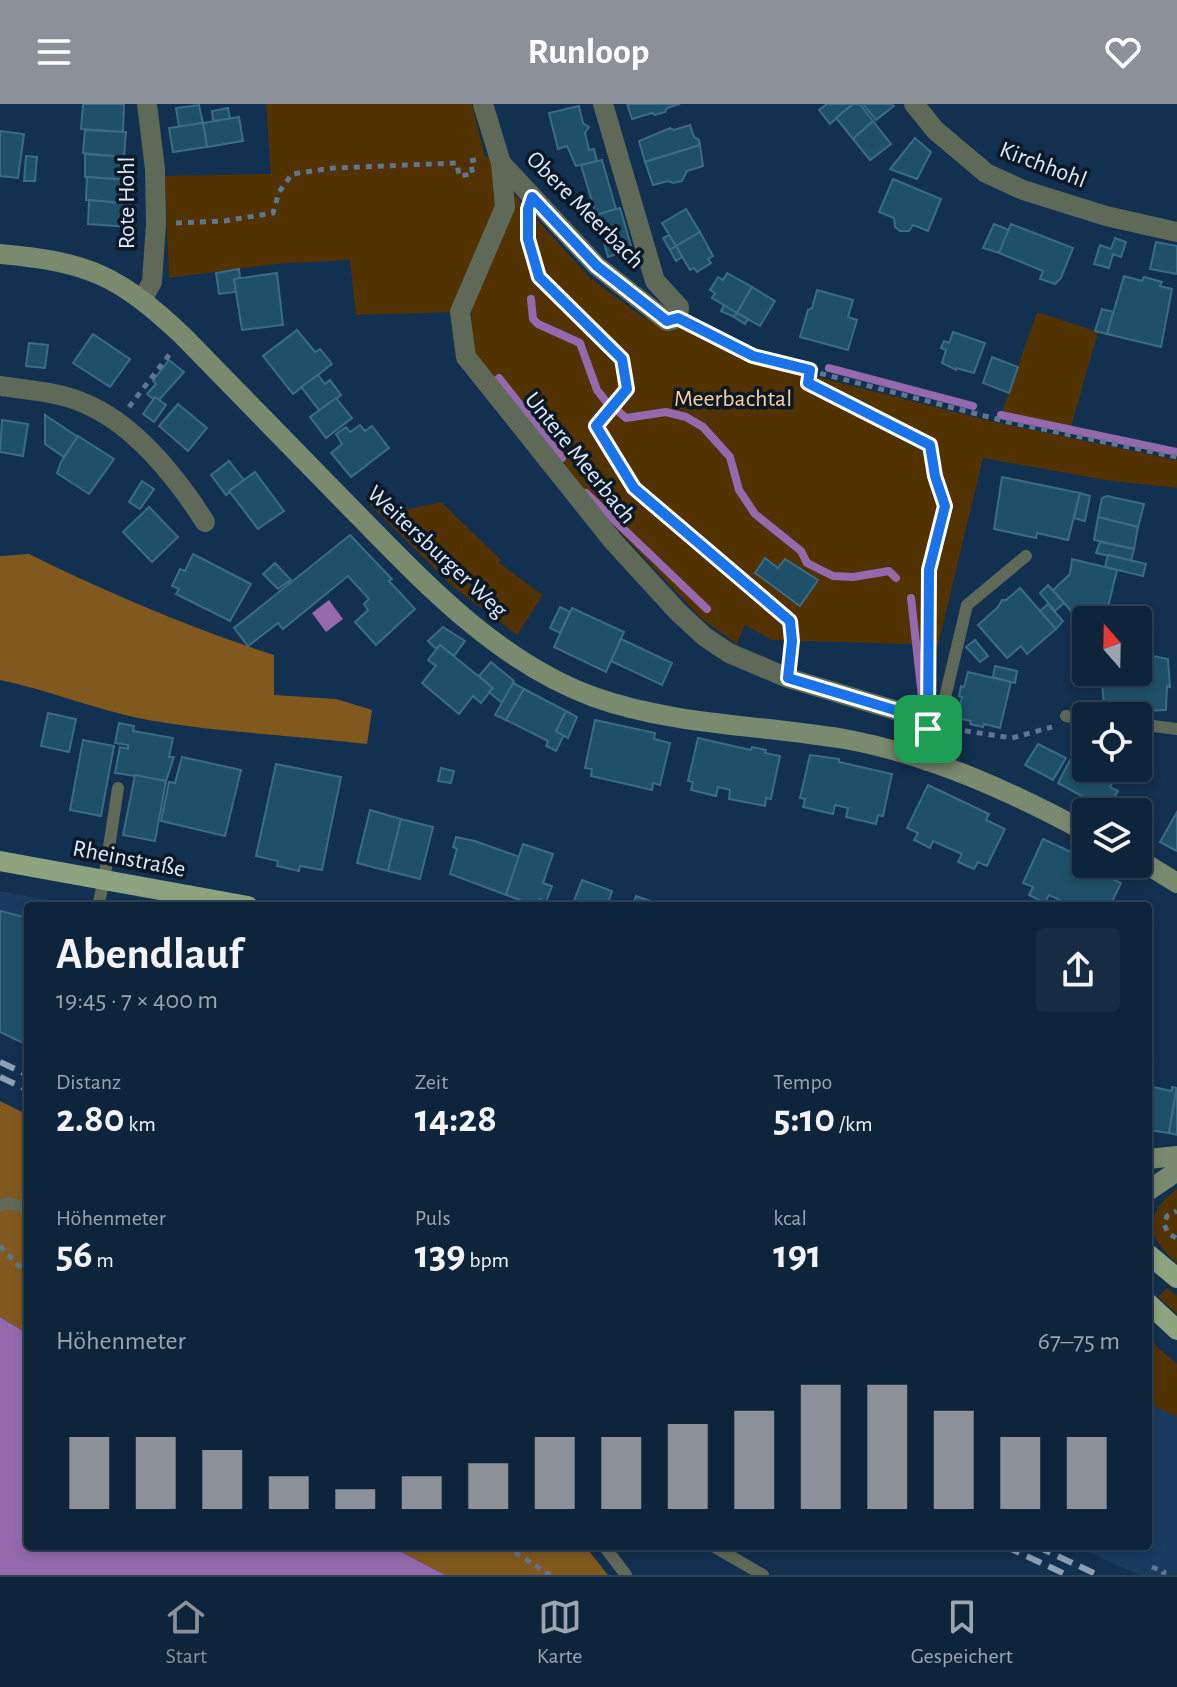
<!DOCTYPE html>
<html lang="de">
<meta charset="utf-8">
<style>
:root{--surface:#0e243b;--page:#172c42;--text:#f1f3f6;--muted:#9ba4af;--line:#2e4155;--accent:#8c9099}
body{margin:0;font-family:"Alegreya Sans",sans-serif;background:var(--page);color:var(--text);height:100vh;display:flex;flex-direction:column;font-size:30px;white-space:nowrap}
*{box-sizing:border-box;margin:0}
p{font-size:26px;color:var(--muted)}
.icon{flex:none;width:44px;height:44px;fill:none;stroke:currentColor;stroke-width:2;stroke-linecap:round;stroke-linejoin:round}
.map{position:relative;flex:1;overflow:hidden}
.details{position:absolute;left:24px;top:798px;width:1128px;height:648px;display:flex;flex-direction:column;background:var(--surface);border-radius:8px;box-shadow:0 4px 12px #0003,0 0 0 2px var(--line)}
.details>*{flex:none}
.needle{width:52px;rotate:340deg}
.tools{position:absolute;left:1072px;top:502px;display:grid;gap:16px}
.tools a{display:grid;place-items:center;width:80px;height:80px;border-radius:8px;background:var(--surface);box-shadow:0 4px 12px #0003,0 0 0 2px var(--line);font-size:40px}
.pin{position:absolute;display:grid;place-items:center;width:68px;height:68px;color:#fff;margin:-34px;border-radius:16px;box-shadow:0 4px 12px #0006}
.round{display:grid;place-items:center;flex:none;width:84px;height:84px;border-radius:8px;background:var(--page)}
.summary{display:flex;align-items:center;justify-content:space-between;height:136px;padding:0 32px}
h1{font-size:44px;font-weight:700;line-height:60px}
.metrics{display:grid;grid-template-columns:repeat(3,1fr);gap:12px;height:136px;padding:8px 32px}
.metrics div{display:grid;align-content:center}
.metrics b{font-size:40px;font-weight:700}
.metrics small{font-size:22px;font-weight:400}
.metrics p{font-size:22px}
.chart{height:224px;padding:16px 32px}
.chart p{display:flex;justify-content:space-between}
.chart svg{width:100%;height:144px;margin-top:8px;stroke:var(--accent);stroke-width:6}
header{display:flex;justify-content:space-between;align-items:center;height:104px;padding:0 32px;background:var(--accent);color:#fff;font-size:36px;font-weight:700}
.menu{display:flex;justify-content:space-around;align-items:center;height:112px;border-top:2px solid var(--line);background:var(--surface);font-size:22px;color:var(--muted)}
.menu a{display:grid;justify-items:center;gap:4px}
.menu .active{color:var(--accent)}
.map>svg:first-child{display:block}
.built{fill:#183b5f}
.green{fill:#523200}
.forest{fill:#81591f}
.water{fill:#9469ad}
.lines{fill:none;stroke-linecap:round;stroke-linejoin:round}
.stream{stroke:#9469ad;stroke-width:8}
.building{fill:#1e5169;stroke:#3a6c85;stroke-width:2}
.path{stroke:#5e768f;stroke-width:5;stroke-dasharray:6 6;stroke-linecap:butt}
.lane{stroke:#5f6958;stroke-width:12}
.street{stroke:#5f6958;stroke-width:20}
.secondary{stroke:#7a8a6e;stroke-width:20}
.primary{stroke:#8ea37f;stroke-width:20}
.rail{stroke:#8ca1b7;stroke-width:6;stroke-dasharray:16 8;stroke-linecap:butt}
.route-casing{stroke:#fff;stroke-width:16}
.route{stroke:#1a73e8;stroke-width:10}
.labels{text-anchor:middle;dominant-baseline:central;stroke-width:7;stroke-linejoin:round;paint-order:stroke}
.street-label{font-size:24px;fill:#ddebfc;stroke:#0b1826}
.park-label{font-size:24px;fill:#fcd09a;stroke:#0b1826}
</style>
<header><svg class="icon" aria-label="menu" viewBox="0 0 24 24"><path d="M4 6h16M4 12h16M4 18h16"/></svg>Runloop<svg class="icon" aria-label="heart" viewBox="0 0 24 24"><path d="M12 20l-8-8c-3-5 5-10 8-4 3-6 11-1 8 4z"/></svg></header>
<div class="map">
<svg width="1177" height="1471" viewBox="0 0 1177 1471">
<rect width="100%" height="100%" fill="#12304f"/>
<g class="built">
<polygon points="0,787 84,802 28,802 28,941 0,928"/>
<polygon points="1148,1224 1156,1242 1177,1260 1177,1471 1139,1471 1075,1442 1148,1442"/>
</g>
<g class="green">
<polygon points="266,0 472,0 485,53 490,53 497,102 452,208 356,211 350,156 275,160 169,174 165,72 271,70"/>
<polygon points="509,84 589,173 644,214 696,229 747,255 994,318 1177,356 1177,384 1112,377 983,354 938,541 772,536 745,521 737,540 702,515 615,423 472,247 471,203"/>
<polygon points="1037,208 1098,228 1071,323 1002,308"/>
<polygon points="365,396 400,407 441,398 501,456 499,459 543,491 517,531 452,482"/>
<path d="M1177 1085V1159C1145 1132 1143 1111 1177 1085Z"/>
<polygon points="1167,1184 1177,1192 1177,1210 1158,1193"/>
<polygon points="1148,1224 1156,1242 1177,1260 1177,1313 1148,1299"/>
</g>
<g class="forest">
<path d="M29 450C108 489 190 524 274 551V591L336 595 372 606 367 640C294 631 221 629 148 616 98 607 50 586 0 576V452Z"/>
<polygon points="0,997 28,1011 28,1230 0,1213"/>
<polygon points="390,1442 585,1442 608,1471 445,1471"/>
</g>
<g class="water">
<polygon points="329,496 343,515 326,528 312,509"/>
<polygon points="0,1213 28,1230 28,1442 390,1442 445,1471 0,1471"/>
</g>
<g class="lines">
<g class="stream">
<polyline points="531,195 533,215 538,220 580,239 597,286 608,300"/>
<polyline points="829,264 973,302"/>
<polyline points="499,274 562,354"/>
<polyline points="618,307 626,314 666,308 686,313 703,323 730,353 739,386 755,410 801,447 807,459 833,472 853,473 889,467 896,474"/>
<polyline points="1001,311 1177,348"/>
<polyline points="586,389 707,505"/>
<polyline points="911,494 922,593"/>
</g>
</g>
<g class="building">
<polygon points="83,0 124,0 123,28 81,25"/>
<polygon points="627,0 680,0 667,4 665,8 655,11 652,9 632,15"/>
<polygon points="827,0 853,0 830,20 819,6"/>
<polygon points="853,0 860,0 873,17 853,35 836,14"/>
<polygon points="863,0 892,0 894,2 876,16"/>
<polygon points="199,1 203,19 179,23 176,4"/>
<polygon points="579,2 583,19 589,23 585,29 589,46 594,45 597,57 576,62 567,42 558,45 549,9"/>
<polygon points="228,4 230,15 213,17 212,7"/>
<polygon points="239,13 243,37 207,43 203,19"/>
<polygon points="873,17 891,40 870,56 853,35"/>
<polygon points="203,19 207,43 173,48 169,24"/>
<polygon points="690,21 694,33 699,36 700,41 645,58 639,37 670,24 674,26"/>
<polygon points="85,26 126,28 124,53 83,49"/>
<polygon points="0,27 24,30 18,74 0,72"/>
<polygon points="915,34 931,48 917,75 890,65"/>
<polygon points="700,41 703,62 687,67 682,77 673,79 668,77 653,81 645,58"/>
<polygon points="85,50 127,53 126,76 85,73"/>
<polygon points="26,52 37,53 35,77 24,77"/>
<polygon points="602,56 616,105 596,111 581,61"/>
<polygon points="87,73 129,76 128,99 86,96"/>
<polygon points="893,75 941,95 928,127 913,121 909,127 900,127 895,123 894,114 879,108"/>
<polygon points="89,96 130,100 129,123 88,120"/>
<polygon points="620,104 632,145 608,153 596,111"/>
<polygon points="686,105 700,128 676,142 662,119"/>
<polygon points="994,120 1009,126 999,149 983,144"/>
<polygon points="1011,120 1073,144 1061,174 1055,180 1040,175 1043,167 999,149"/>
<polygon points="700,128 713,152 708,155 711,159 697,168 694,164 690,166 676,142"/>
<polygon points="669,131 676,142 670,146 663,134"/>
<polygon points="1115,134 1126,138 1121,153 1113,150 1109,164 1094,160 1100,141 1111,145"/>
<polygon points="1156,138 1177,142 1177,170 1150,165"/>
<polygon points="676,142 682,153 676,157 670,146"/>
<polygon points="239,165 240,174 234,175 236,188 219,190 216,169"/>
<polygon points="277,169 283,221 242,226 234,175"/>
<polygon points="727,169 752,183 737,209 712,194 715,189 710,186 718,173 723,176"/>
<polygon points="1124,172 1142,177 1144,173 1162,178 1160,182 1172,185 1161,243 1107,230"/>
<polygon points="752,183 775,197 760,222 737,209"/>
<polygon points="817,186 853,196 848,213 857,216 848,246 800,233 808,206 812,204"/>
<polygon points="724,201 737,209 734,213 721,207"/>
<polygon points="1102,205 1113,208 1107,230 1095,227"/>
<polygon points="737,209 748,215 745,220 734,213"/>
<polygon points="297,226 315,248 320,245 332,260 293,290 263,252"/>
<polygon points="953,228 985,239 974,269 956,264 956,266 942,259 946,246 941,244 944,237 949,239"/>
<polygon points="93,230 130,255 110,283 73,259"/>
<polygon points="29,239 48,241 45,264 26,262"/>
<polygon points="992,253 1018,263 1009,289 983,279"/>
<polygon points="169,256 184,268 159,296 155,293 153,295 147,290 156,280 153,277"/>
<polygon points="318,271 325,280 330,276 341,291 320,307 301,283"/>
<polygon points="155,293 166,301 154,318 143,310"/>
<polygon points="336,294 352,314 326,334 310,313"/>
<polygon points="178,300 207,324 188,347 159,322"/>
<polygon points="45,311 78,333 64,353 45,340"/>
<polygon points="2,316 28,320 23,352 0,348"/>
<polygon points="360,321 365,327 372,322 389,344 351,373 331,349 342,340 336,330 346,323 350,328"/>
<polygon points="78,332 114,355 89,390 57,369 61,358"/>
<polygon points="229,357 244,376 226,391 211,371"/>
<polygon points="255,368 284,407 258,425 229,387"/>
<polygon points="1002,373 1080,389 1068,436 1037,429 1036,434 994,425"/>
<polygon points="142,377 154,385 140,405 129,398"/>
<polygon points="1080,389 1090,392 1085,417 1074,414"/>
<polygon points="1107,392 1144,400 1138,423 1098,413 1102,394"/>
<polygon points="149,403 178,433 152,458 123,428"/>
<polygon points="1098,413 1138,423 1134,445 1094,436"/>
<polygon points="350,431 392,475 389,477 415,505 376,541 355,518 368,506 364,500 369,495 348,472 283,525 278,519 248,542 234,524"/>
<polygon points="1100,438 1134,445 1131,457 1096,449"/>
<polygon points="193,450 251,480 230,517 176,490 179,485 172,482 180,465 185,467"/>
<polygon points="1108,451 1146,460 1143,472 1105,463"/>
<polygon points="765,454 778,464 785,455 818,476 800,502 755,469"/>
<polygon points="1072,455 1117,466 1109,499 1083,521 1053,486 1070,470"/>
<polygon points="275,459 291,476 278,485 263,470"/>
<polygon points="1048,481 1064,499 1055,507 1040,489"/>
<polygon points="1020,484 1056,525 1027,550 1021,542 1007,554 978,521 998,503 1002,496 1006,496"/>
<polygon points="1048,500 1063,517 1056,525 1040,507"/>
<polygon points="560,503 570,508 560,529 550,524"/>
<polygon points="572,504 624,528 606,568 554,543"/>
<polygon points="443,523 465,537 454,552 440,541 436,545 428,537"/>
<polygon points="621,535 672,559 662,581 611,557"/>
<polygon points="975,536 988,552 980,558 966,543"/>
<polygon points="440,541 493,584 481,599 473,592 459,610 422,579 436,562 428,556"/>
<polygon points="1142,550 1168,555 1170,583 1167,582 1166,606 1146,607 1143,612 1126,611 1123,606 1107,605 1104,601 1101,568 1138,568 1138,553 1142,553"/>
<polygon points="491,558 514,577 502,599 489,588 493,584 479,572"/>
<polygon points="995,562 1017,567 1015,579 993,573"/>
<polygon points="968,568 1011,578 1000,624 984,620 983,623 970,620 971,617 957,614 962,593 959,592 961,582 964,583"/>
<polygon points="513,579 524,585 506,616 495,611"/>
<polygon points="524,585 566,607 556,627 564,631 556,647 546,642 548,637 506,616"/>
<polygon points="566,607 577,613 568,634 556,627"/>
<polygon points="48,609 76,615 69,648 41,642"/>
<polygon points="595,616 655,629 654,635 670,639 660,681 653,679 652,686 591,672 592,665 585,664"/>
<polygon points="119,619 134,622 133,627 173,634 169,653 174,653 166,677 115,669 120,643 128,645 128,641 115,639"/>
<polygon points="698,634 751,646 752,643 766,646 765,649 780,652 771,695 766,694 765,702 729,695 730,686 718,683 716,692 691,686 693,678 688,677"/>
<polygon points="83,636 114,642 101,712 70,706"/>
<polygon points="1038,640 1066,654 1053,676 1025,661"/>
<polygon points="810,651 839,655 839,658 892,670 883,712 878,711 876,720 846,713 848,704 835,701 833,710 803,703 805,695 800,694"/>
<polygon points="182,653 241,666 225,732 161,717 169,678 175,679"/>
<polygon points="1071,654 1113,677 1110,683 1118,687 1110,701 1103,698 1100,702 1058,679"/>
<polygon points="276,660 341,673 322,766 300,762 299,767 277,762 278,757 256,752"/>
<polygon points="441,664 454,667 451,679 438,677"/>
<polygon points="135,671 166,677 155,737 123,731"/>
<polygon points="928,681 989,710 986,716 1005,725 987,762 978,758 974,765 958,758 962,750 933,737 930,744 914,736 918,729 907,724"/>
<polygon points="370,706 401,715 388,767 357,759"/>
<polygon points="1177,708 1177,747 1160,738"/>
<polygon points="401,715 433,723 420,775 388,767"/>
<polygon points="456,733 475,737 520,753 506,791 450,770 457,745 453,743"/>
<polygon points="1043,735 1086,755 1086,760 1097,760 1104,764 1101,770 1121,779 1110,802 1073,802 1049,791 1045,799 1029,791 1033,783 1023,779"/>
<polygon points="523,740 553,750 543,779 552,782 546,798 539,795 537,802 506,791"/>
<polygon points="582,776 612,787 607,802 572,802"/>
<polygon points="636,792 665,802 633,802"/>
<polygon points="0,807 28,814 28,928 25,940 0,928"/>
<polygon points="1148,952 1153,953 1150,969 1148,969"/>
<polygon points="1148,982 1172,987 1172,983 1177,984 1169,1029 1148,1026"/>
<polygon points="1176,987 1177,988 1177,1031 1169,1029"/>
</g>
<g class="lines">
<g class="path">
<polyline points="528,118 528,135 539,173 622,255 627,285 596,322 634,384 790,517 792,525 791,553"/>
<polyline points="176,119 224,117 273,109 279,88 292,70 333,64 457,59 459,72 473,70 470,57 480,55"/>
<polyline points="697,224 753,252 1008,318 1177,353"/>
<polyline points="810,266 808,279 930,341 935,372 945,402 929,466 929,576"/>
<polyline points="129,303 172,247"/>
<polyline points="953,625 1012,634 1052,623"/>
<polyline points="1176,1134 1168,1129 1164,1120 1167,1112 1177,1107"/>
<polyline points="0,1142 28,1172"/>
<polyline points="505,1442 550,1471"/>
<polyline points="1152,1463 1164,1468 1163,1471"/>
</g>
<g class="lane">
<polyline points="1066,612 1086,615"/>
<polyline points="1138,620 1177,625"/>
<polyline points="928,625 938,623 967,501 1026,452"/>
<polyline points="98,802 104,776 118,684"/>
<polyline points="0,1102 7,1099 28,1103"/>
<polyline points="604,1442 626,1471"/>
<polyline points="713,1442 763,1471"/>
</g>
<g class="street">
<path d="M483 0 501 59 505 103 460 208 466 253 613 437 678 508 705 533 729 549 788 574 918 613C931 628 930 638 927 657"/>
<polyline points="914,0 935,26 986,69 1023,86 1106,112 1177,128"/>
<polyline points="501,59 597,162 667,217 678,214 679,203 655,177 603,0"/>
<polyline points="142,196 152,178 156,120 155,65 147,0"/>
<path d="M0 282C28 286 60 288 86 300 135 321 177 374 205 418"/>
</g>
<g class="secondary">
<path d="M0 150C89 158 118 171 183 232 238 288 293 345 348 401 420 474 495 557 594 593 675 622 766 621 850 636 933 652 1012 688 1086 728"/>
<polyline points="1138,755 1177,779"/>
<polyline points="1148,1055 1177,1052"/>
<polyline points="1148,1087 1177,1067"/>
</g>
<g class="primary">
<polyline points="0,757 248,802"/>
<polyline points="1148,1150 1177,1174"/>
<polyline points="1148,1199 1177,1226"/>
</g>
<g class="rail">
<polyline points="0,958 28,971"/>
<polyline points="0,973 28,986"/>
<polyline points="1005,1442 1067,1471"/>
<polyline points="1036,1442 1098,1471"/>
</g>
</g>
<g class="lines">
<defs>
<polygon id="route" points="532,93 597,162 667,217 678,214 753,252 810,266 808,279 930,341 935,372 945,402 929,466 928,625 918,613 788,574 792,537 790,517 634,384 596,322 627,285 622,255 539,173 528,135 528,105"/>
</defs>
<use href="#route" class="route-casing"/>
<use href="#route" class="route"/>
</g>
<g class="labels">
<g class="street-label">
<text transform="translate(1043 61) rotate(21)">Kirchhohl</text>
<text transform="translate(127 99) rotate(-90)">Rote Hohl</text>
<text transform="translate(585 106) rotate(45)">Obere Meerbach</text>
<text transform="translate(580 354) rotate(51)">Untere Meerbach</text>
<text transform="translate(437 448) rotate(43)">Weitersburger Weg</text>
<text transform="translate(129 755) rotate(11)">Rheinstraße</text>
</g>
<g class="park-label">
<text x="733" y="295">Meerbachtal</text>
</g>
</g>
</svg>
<div class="tools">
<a><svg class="needle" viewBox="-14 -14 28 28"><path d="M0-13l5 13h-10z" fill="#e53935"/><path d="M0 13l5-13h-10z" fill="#9ba4af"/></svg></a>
<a><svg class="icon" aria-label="locate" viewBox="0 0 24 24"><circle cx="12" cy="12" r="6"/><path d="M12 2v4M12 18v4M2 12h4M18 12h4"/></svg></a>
<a><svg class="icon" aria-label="layers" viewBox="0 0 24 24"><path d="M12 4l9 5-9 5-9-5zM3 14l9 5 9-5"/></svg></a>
</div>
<div class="pin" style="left:928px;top:625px;background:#1e9e55"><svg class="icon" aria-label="arrive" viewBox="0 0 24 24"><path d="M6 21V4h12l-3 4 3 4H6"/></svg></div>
<section class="details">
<div class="summary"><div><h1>Abendlauf</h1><p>19:45 · 7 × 400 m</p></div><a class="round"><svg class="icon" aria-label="share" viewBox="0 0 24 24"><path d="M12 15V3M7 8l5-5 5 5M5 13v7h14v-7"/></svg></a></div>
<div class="metrics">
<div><p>Distanz</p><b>2.80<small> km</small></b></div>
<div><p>Zeit</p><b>14:28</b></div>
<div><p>Tempo</p><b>5:10<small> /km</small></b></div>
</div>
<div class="metrics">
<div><p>Höhenmeter</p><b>56<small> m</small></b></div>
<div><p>Puls</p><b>139<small> bpm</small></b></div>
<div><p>kcal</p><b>191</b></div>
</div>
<div class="chart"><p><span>Höhenmeter</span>67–75 m</p>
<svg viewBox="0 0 160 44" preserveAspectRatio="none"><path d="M5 44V22M15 44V22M25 44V26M35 44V34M45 44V38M55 44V34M65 44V30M75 44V22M85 44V22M95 44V18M105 44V14M115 44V6M125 44V6M135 44V14M145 44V22M155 44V22"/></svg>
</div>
</section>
</div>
<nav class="menu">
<a class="active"><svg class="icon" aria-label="home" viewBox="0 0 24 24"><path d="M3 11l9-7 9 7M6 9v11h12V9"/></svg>Start</a>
<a><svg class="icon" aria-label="map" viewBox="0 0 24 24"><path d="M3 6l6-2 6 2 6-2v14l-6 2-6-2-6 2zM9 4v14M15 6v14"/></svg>Karte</a>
<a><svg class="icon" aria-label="saved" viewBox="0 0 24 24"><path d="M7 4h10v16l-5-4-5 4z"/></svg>Gespeichert</a>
</nav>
